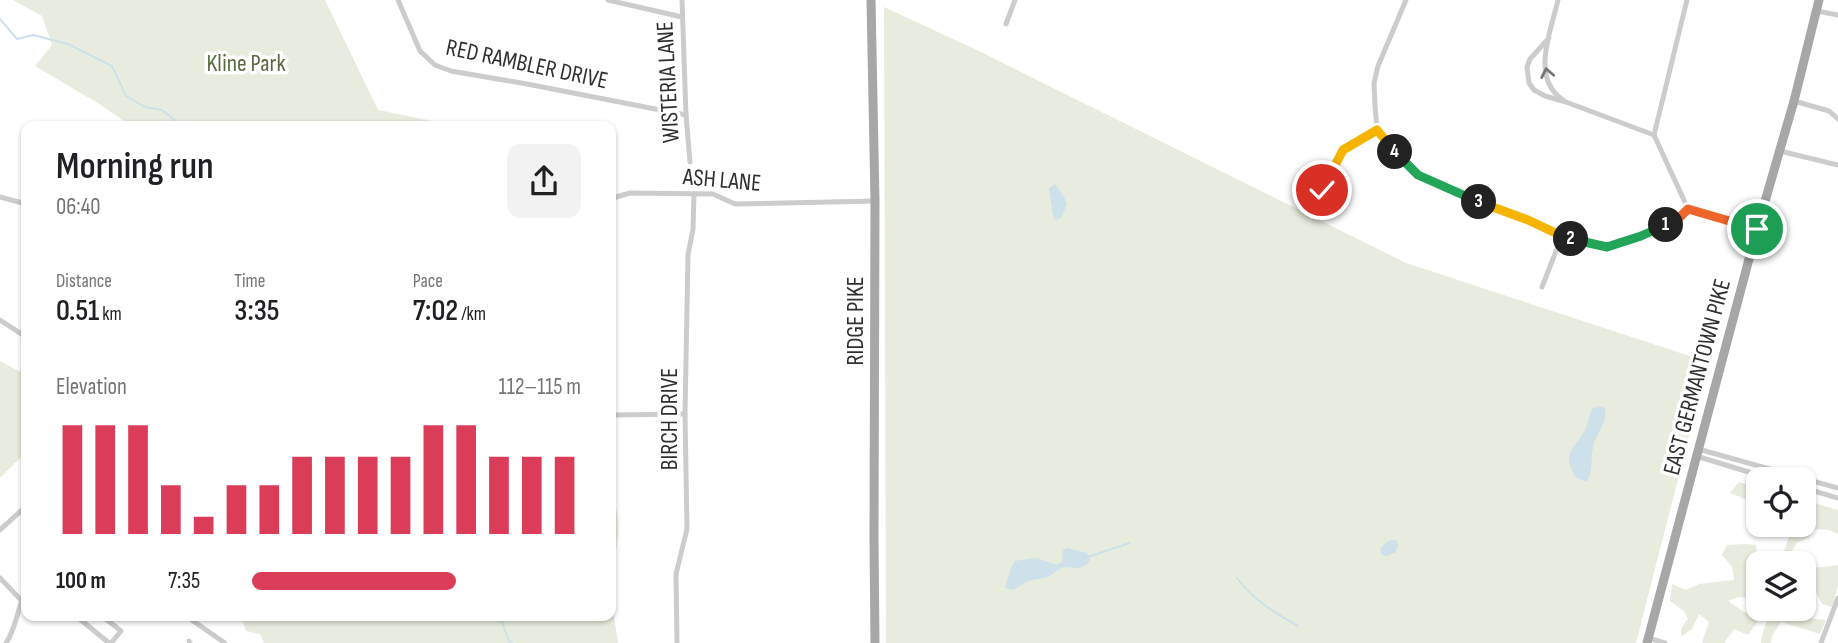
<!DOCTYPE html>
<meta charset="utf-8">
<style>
:root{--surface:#fff;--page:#f2f2f2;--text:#202124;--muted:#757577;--accent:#db3d59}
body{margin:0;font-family:"Sofia Sans Condensed",sans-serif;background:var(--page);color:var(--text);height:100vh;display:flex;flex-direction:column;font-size:26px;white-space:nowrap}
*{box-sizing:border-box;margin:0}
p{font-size:23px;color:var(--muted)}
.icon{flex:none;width:38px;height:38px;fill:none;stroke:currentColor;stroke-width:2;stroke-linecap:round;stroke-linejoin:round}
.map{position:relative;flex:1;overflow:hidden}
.panel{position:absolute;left:21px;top:121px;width:595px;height:500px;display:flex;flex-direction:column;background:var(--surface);border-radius:14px;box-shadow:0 2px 5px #0004}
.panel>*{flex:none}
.controls{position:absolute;left:1746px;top:467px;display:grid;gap:14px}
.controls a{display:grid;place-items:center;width:70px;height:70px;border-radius:14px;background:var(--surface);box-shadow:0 2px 5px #0004;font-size:35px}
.pin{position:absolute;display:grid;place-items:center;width:60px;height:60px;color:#fff;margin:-30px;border:4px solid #fff;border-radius:50%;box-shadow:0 2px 7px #0007}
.km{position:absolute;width:35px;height:35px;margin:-18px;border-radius:50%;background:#222;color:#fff;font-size:19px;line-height:35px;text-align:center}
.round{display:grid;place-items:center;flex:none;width:74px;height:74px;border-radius:14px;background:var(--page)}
.summary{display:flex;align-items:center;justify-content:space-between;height:119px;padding:0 35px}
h1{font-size:38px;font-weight:600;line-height:52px}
.stats{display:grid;grid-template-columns:repeat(3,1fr);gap:10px;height:119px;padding:7px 35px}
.stats div{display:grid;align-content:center}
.stats b{font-size:30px;font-weight:600}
.stats small{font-size:19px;font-weight:400}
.stats p{font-size:19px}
.chart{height:196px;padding:14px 35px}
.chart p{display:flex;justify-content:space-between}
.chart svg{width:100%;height:126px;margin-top:7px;stroke:var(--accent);stroke-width:6}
ul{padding:0 35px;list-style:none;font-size:23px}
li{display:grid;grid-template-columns:112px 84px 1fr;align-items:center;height:52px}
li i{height:18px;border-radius:9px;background:var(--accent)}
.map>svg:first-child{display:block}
.green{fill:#e7ecde}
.water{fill:#cce1ea}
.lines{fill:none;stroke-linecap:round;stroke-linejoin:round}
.stream{stroke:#cce1ea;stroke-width:2}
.street{stroke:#ccc;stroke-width:5}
.primary{stroke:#a7a7a7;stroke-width:9}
.oneway{stroke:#767676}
.split-1-casing{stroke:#fff;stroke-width:14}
.split-2-casing{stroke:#fff;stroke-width:14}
.split-3-casing{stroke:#fff;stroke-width:14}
.split-4-casing{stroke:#fff;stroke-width:14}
.split-5-casing{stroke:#fff;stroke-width:14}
.split-1{stroke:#f0652b;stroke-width:9}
.split-2{stroke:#22a559;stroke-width:9}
.split-3{stroke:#f5b400;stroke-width:9}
.split-4{stroke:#22a559;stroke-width:9}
.split-5{stroke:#f5b400;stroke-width:9}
.labels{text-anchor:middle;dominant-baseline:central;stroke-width:7;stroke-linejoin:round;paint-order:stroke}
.park-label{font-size:24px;fill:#57693f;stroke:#fff}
.street-label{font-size:24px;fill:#2f2f2f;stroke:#fff}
</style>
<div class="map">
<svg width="1838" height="643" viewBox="0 0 1838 643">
<rect width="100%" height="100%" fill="#fff"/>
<g class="green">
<polygon points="13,0 325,0 378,110 457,126 131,126 101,105 35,66 52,45 42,16"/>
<polygon points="884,7 981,52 1406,263 1708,362 1636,643 886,643"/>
<polygon points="0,361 26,375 26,452 0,478"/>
<polygon points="1739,482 1759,488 1759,507 1745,499 1730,493"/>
<path d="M611 495C627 526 612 555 612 587 611 606 616 625 618 643H264L260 634 246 631 241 616H611Z"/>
<polygon points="1804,500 1838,510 1838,534 1829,530 1812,529 1809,537 1797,543 1789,555 1793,563 1780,563 1793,525 1804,525"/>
<polygon points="1745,544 1756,545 1758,559 1749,598 1739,597 1728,601 1744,612 1761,617 1748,635 1734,629 1724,643 1703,643 1702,642 1709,622 1699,614 1692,629 1681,637 1681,629 1688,619 1684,611 1670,601 1672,584 1686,590 1699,584 1734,580 1732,567 1722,555 1727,545"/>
<polygon points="1838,565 1838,586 1832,607 1822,604 1815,590 1804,589 1804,569"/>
<polygon points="1771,609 1796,609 1804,618 1826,620 1820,634 1781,622 1772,636 1771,643 1761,643 1762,635"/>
</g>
<g class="water">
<polygon points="1055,184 1064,197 1067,205 1061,218 1055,220 1053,216 1049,188"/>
<path d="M1600 406 1605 408C1608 423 1596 433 1593 447 1590 460 1594 470 1587 482L1575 477C1562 449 1573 452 1585 430 1589 422 1588 415 1593 408Z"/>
<path d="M1391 540H1396L1398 546 1396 552 1387 556 1381 555C1379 547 1384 543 1391 540Z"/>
<polygon points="1067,548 1087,553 1090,560 1088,564 1079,568 1063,567 1048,577 1028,581 1013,590 1007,589 1005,587 1012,565 1015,561 1036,558 1057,565 1062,562 1063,550"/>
</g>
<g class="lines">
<g class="stream">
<polyline points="0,19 17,39 33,35 68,44 112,66 126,96 145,107 162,110 182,126"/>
<polyline points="1088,557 1130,543"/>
<path d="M1237 578C1253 600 1275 613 1298 626"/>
<polyline points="500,616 509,641 512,643"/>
</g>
<g class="street">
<polyline points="398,0 420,51 435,65 451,71 527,84 686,115"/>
<polyline points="608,0 682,17"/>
<polyline points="682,0 686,115 690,162"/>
<polyline points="1406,0 1378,66 1374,83 1375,106 1377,130 1402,160 1418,175 1461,195 1528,220 1562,236 1607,247 1641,236 1663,226 1678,219 1688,209"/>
<path d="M1558 0C1551 31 1530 78 1563 100"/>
<polyline points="1817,11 1838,15"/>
<polyline points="1006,24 1015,0"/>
<polyline points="1549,38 1530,59 1527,67 1529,83 1534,90 1545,96 1566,102 1654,135 1688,209 1757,229"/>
<polyline points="1794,101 1829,111 1838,119"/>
<polyline points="1654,135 1687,0"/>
<polyline points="1780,151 1838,165"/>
<polyline points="1322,190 1343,150 1377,130"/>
<polyline points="0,197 26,204"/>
<polyline points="611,202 616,197 630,193 713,194 735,204 875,201"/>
<polyline points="1542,287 1562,236"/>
<polyline points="0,320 26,337"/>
<polyline points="611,414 615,415 685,414"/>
<polyline points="1698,449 1838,488"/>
<polyline points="1696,456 1775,480"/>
<polyline points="1804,488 1838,498"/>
<polyline points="0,530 23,509 26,513"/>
<polyline points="0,578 21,600"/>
<polyline points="76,616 109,643"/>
<polyline points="102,616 121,631 111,643"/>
<polyline points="186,616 225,643"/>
<polyline points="1648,638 1665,643"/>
<polyline points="189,641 190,643"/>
<path d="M6 643C17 627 17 608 26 591"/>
<polyline points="677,643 676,574 687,529 685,414 688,255 693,229 694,194"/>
<polyline points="1821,643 1838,598"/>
</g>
<g class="primary">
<polyline points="871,0 875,201 874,538 875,643"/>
<polyline points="1647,643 1757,229 1794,101 1819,0"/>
</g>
</g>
<defs><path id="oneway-chevron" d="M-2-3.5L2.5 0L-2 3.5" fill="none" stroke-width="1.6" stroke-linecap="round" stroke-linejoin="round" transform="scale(1.75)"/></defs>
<use class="oneway" href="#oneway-chevron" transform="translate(1547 73) rotate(-101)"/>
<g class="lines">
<defs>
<polyline id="split-1" points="1666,225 1678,219 1688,209 1757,229"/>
<polyline id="split-2" points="1571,239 1607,247 1641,236 1666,225"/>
<polyline id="split-3" points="1479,202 1528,220 1562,236 1571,239"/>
<polyline id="split-4" points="1395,152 1418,175 1479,202"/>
<polyline id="split-5" points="1322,190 1343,150 1377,130 1395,152"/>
</defs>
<use href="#split-1" class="split-1-casing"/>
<use href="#split-2" class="split-2-casing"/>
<use href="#split-3" class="split-3-casing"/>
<use href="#split-4" class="split-4-casing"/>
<use href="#split-5" class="split-5-casing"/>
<use href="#split-1" class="split-1"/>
<use href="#split-2" class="split-2"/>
<use href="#split-3" class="split-3"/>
<use href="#split-4" class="split-4"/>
<use href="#split-5" class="split-5"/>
</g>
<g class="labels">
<g class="park-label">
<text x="246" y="63">Kline Park</text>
</g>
<g class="street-label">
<text transform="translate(527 64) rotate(12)">RED RAMBLER DRIVE</text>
<text transform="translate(668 82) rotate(-93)">WISTERIA LANE</text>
<text transform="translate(722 180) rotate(5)">ASH LANE</text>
<text transform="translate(855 321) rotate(-90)">RIDGE PIKE</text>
<text transform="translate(1697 377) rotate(-75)">EAST GERMANTOWN PIKE</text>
<text transform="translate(669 419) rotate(-90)">BIRCH DRIVE</text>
</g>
</g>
</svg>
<div class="controls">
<a><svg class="icon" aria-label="locate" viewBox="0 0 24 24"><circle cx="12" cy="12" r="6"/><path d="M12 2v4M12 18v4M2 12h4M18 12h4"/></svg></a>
<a><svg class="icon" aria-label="layers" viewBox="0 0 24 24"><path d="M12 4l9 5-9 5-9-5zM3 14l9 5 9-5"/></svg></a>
</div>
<div class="pin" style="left:1757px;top:229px;background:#1e9e55"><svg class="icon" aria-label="arrive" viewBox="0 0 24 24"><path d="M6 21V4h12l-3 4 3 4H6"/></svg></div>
<div class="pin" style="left:1322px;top:190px;background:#d93025"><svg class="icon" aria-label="check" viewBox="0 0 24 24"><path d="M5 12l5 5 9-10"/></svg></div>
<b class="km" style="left:1666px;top:225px">1</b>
<b class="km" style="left:1571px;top:239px">2</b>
<b class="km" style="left:1479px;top:202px">3</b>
<b class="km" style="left:1395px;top:152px">4</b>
<section class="panel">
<div class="summary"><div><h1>Morning run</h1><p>06:40</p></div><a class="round"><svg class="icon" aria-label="share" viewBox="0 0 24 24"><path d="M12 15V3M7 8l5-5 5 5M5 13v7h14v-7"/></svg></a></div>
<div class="stats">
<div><p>Distance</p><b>0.51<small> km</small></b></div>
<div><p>Time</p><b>3:35</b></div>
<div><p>Pace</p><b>7:02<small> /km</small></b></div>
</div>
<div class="chart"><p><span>Elevation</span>112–115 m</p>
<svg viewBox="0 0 160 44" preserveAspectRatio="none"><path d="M5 44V6M15 44V6M25 44V6M35 44V27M45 44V38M55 44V27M65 44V27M75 44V17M85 44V17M95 44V17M105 44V17M115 44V6M125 44V6M135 44V17M145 44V17M155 44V17"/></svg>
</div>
<ul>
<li><b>100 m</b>7:35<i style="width:62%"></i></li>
</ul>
</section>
</div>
